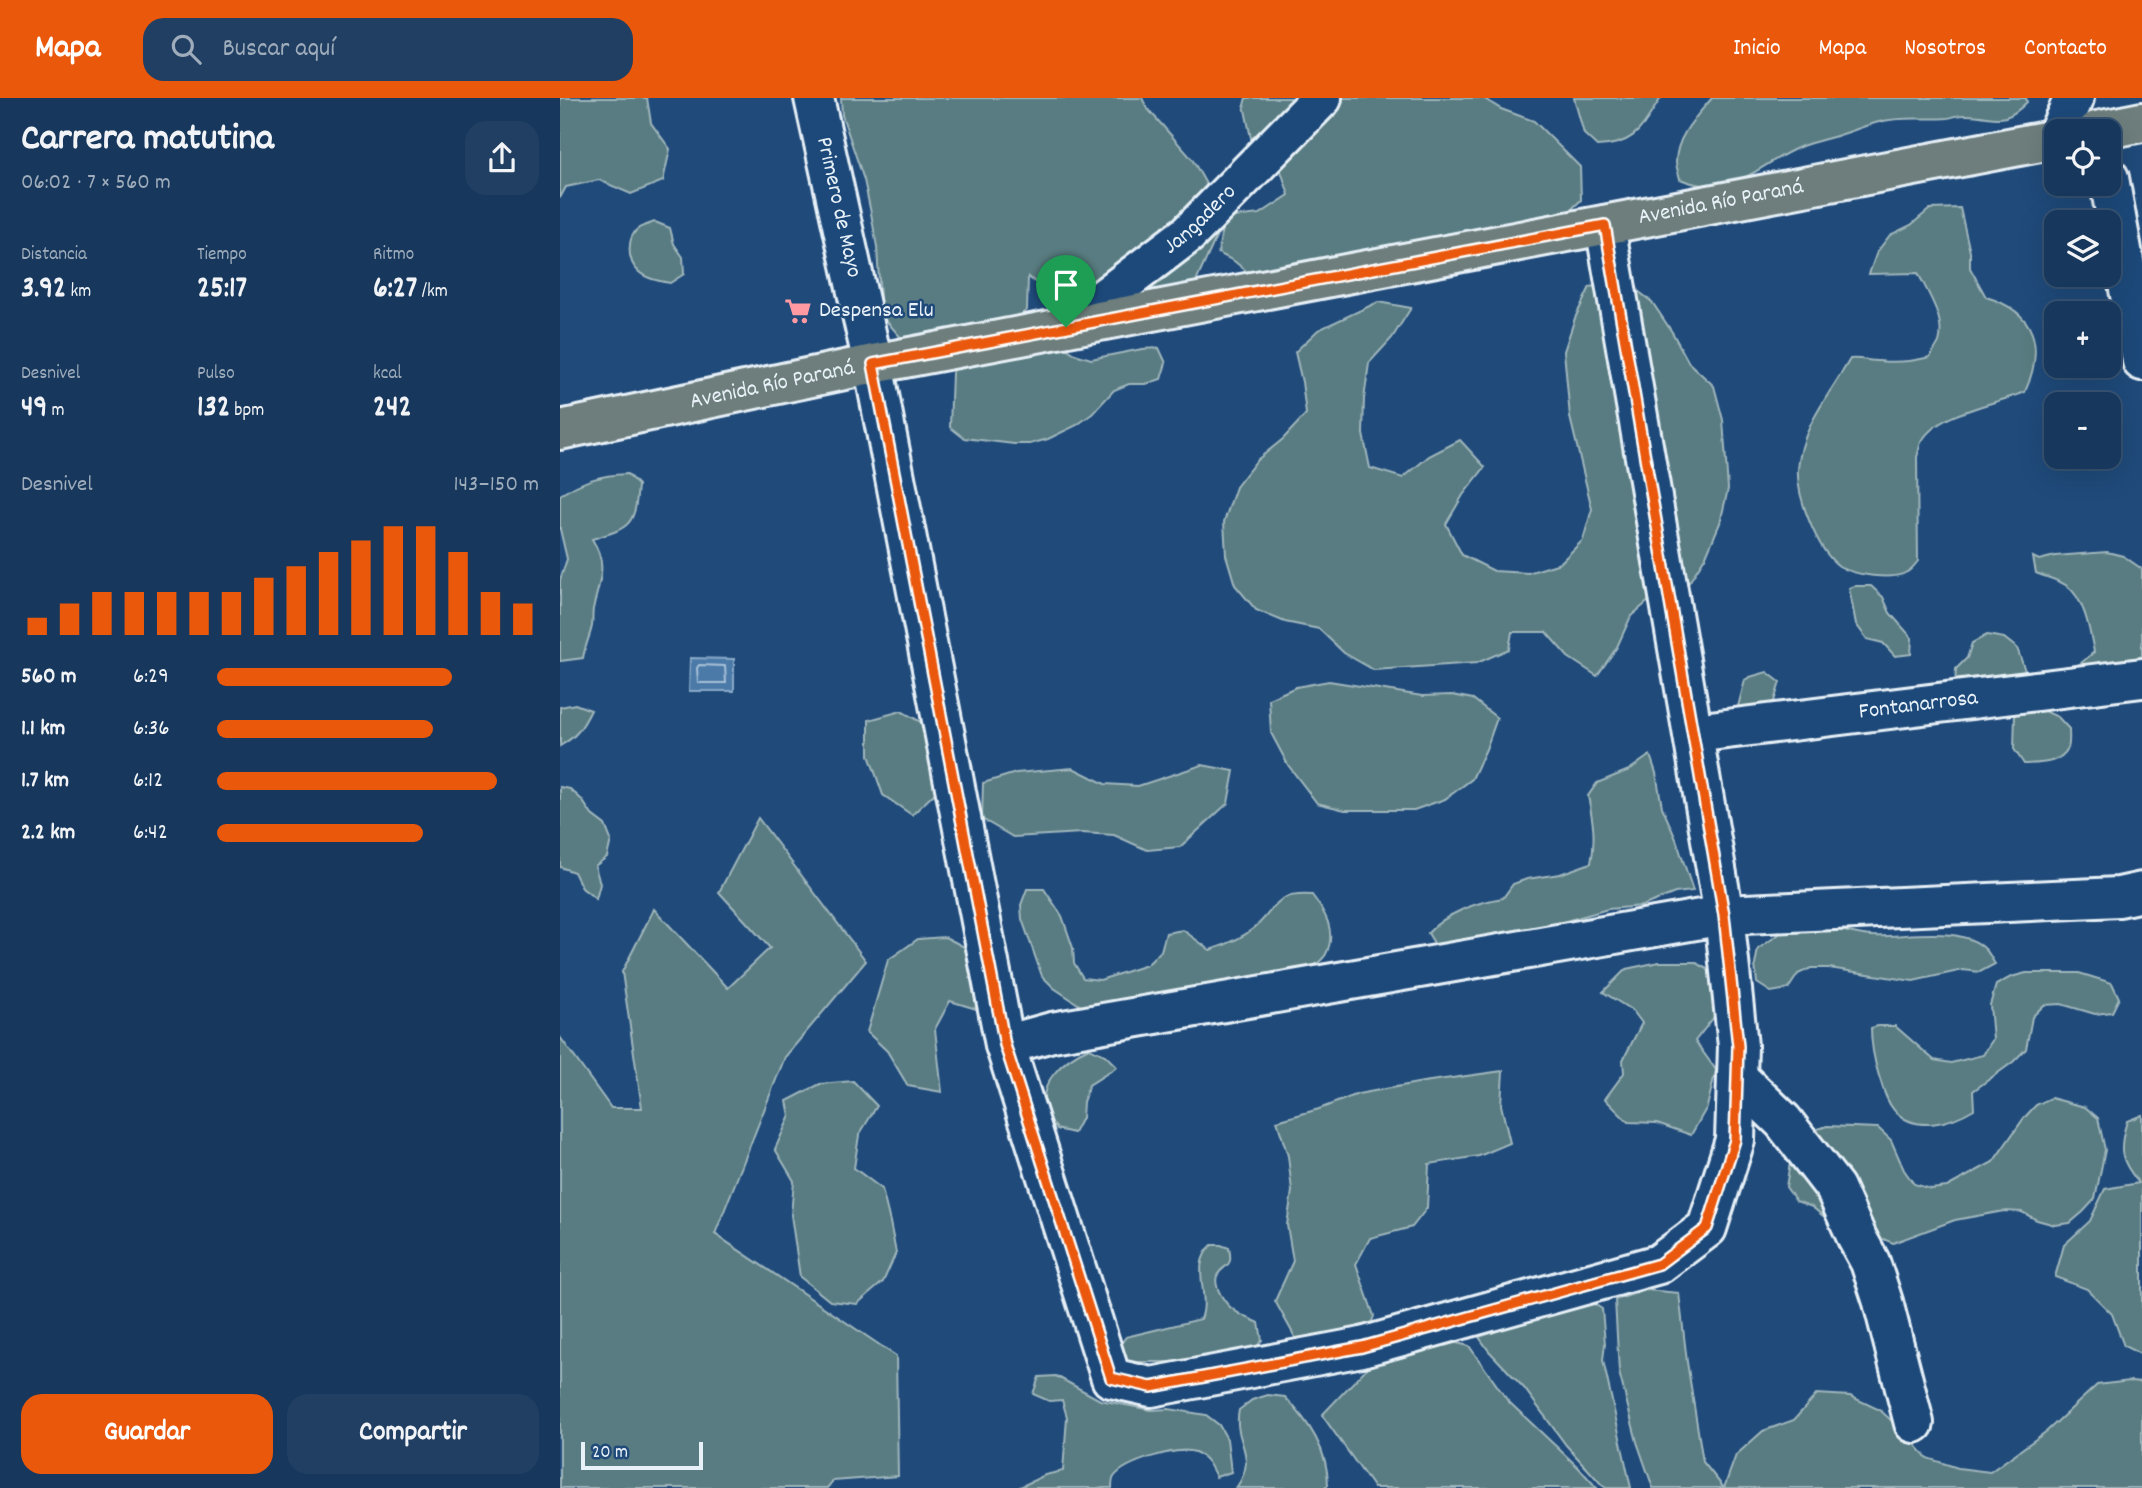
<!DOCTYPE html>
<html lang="es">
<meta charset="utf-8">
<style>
:root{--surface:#17385c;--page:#203f62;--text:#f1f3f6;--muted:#9eacbb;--line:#365272;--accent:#ea580c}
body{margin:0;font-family:Dekko,sans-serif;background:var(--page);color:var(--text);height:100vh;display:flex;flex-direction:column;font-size:26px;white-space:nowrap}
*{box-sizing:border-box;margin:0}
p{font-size:23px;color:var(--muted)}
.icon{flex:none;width:38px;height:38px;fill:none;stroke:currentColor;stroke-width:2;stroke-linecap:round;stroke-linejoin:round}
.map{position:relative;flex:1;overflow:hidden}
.drawer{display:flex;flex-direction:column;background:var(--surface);width:560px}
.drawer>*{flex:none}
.buttons{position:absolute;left:1484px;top:21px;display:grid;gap:14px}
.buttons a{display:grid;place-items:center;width:77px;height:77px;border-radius:14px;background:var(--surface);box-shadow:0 7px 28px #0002,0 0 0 2px var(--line);font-size:35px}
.scale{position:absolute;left:21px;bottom:18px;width:122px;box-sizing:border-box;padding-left:7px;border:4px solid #e8f1f8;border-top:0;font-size:19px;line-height:24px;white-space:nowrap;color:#e8f1f8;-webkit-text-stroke:5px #1f4a7a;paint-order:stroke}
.pin{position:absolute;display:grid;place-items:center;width:60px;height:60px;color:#fff;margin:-72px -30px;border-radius:50% 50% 50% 0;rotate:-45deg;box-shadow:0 0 7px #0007}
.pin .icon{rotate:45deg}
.round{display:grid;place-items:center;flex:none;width:74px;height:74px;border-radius:21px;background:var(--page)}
.headline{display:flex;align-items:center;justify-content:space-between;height:119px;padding:0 21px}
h1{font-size:38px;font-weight:800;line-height:52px}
.stats{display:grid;grid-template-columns:repeat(3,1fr);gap:10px;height:119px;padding:7px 21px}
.stats div{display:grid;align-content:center}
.stats b{font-size:30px;font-weight:800}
.stats small{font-size:19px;font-weight:400}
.stats p{font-size:19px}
.chart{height:196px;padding:14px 21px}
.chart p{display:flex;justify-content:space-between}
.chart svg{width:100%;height:126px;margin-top:7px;stroke:var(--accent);stroke-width:6}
.cta{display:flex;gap:14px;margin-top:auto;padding:14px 21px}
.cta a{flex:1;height:80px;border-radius:21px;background:var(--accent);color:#fff;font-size:28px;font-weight:800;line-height:80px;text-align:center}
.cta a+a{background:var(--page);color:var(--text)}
ul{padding:0 21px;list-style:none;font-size:23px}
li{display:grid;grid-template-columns:112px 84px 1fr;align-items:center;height:52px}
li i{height:18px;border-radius:9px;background:var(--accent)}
header{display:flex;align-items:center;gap:42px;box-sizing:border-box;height:98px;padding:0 35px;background:var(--accent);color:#fff}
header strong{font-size:33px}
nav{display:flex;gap:38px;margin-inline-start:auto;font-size:24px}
.search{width:490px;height:63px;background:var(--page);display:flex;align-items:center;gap:18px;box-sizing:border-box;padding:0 24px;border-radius:21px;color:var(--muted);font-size:26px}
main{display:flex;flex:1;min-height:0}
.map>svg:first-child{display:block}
.green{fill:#587c81;stroke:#a0b6bc;stroke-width:2}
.water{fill:#4b7aa8;stroke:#8aaac8;stroke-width:2}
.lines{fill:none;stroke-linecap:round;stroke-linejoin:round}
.shore{stroke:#a9c1d8;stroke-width:2}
.minor-casing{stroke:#e8f1f8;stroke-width:44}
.major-casing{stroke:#e8f1f8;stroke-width:44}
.minor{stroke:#1f4a7a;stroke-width:38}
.major{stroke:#6d7e7c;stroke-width:38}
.route-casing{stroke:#fff;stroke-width:14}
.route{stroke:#ea580c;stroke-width:9}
.labels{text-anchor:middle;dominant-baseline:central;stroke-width:5;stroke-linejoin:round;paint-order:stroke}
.street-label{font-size:23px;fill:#e8f1f8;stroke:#1f4a7a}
.poi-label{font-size:23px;fill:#e8f1f8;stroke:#1f4a7a;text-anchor:start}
</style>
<header>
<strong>Mapa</strong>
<div class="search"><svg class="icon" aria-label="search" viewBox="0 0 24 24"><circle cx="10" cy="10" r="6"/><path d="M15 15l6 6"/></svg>Buscar aquí</div>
<nav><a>Inicio</a><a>Mapa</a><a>Nosotros</a><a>Contacto</a></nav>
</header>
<main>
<section class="drawer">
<div class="headline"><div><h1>Carrera matutina</h1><p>06:02 · 7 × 560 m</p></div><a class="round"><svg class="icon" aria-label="share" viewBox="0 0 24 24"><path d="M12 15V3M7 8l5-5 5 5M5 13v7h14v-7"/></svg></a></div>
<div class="stats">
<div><p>Distancia</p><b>3.92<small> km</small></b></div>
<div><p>Tiempo</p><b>25:17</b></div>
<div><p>Ritmo</p><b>6:27<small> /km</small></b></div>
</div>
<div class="stats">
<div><p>Desnivel</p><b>49<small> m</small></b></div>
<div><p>Pulso</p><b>132<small> bpm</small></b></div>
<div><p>kcal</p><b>242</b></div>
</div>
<div class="chart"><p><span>Desnivel</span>143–150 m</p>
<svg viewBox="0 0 160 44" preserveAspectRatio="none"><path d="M5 44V38M15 44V33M25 44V29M35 44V29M45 44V29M55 44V29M65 44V29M75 44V24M85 44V20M95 44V15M105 44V11M115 44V6M125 44V6M135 44V15M145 44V29M155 44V33"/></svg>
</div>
<ul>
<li><b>560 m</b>6:29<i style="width:73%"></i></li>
<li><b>1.1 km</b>6:36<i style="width:67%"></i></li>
<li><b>1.7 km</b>6:12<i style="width:87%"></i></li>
<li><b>2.2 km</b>6:42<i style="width:64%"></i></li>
</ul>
<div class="cta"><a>Guardar</a><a>Compartir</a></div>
</section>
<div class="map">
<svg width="1582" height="1390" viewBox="0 0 1582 1390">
<rect width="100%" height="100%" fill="#1f4a7a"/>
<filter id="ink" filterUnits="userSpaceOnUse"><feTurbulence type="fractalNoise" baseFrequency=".0143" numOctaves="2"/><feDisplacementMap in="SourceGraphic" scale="14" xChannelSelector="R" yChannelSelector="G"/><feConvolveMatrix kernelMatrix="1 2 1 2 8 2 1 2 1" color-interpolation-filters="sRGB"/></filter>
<g filter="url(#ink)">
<g class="green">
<polygon points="0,0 87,0 91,25 110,51 103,83 71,96 39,82 6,89 0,100"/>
<polygon points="281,0 582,0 587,10 632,61 665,120 700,116 729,97 718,64 691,40 684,7 686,0 923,0 941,11 974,23 1020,69 1021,102 997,125 701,185 674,163 658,155 663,124 635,186 566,198 493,197 468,179 467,212 439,233 343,242 321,217 317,149 311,115 304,82 282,17"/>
<path d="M1014 0H1101C1081 30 1076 47 1037 48L1024 36Z"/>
<path d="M1152 0H1466L1467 4C1440 31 1435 16 1404 17 1398 17 1393 19 1388 20 1365 22 1341 18 1319 24 1303 28 1288 35 1273 39 1263 42 1252 44 1242 48 1197 66 1174 103 1120 81 1119 76 1116 69 1116 64 1116 38 1137 18 1152 0Z"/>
<path d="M1400 110 1410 154V170L1426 199C1476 214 1485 248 1465 294 1437 306 1378 314 1362 343 1359 347 1359 354 1357 359L1358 463C1355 467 1351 472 1347 474 1332 483 1293 477 1279 468 1257 452 1236 398 1238 371 1241 329 1270 296 1290 261 1301 260 1309 263 1319 263 1335 265 1354 263 1370 259 1372 254 1377 249 1379 244 1386 222 1368 195 1358 175L1309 176 1317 154 1330 137 1351 127 1370 111Z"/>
<path d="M95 124 110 130 114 146 123 159 124 176 110 185C99 183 87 181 79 174 67 164 66 139 79 130 84 127 90 126 95 124Z"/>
<polygon points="1064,182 1092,204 1112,234 1129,265 1154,288 1163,322 1168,391 1160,425 1146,458 1128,486 1097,496 1071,518 1057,549 1037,578 1008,559 986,534 952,534 949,551 917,565 814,572 784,555 759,531 725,524 696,512 675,487 666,457 664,424 676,389 697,362 723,341 746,316 742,284 735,254 758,232 818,204 851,210 832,240 809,265 804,301 803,336 810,370 843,380 869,358 900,342 925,369 903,397 886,426 902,457 934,473 968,475 1000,465 1023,442 1032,411 1010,319 1004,253 1015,220 1030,189"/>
<polygon points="502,247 515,256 531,261 582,251 599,250 606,265 601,281 586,286 569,286 554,292 532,316 517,327 488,341 470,346 454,346 404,340 390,329 392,275 402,260"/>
<path d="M67 376 78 387C75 427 71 430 32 441 49 468 39 483 33 511 32 516 33 522 32 528 30 538 25 548 23 560L0 563V482L7 461 0 431V397C23 383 39 377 67 376Z"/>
<path d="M1547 454 1563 458 1582 471V569L1505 572 1520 566 1534 554C1530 534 1525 501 1507 488 1499 482 1486 479 1476 475L1473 459 1479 462 1495 458Z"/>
<polygon points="1295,488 1311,488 1323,499 1330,515 1352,540 1351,556 1335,558 1323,545 1307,541 1296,526 1289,490"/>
<path d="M1427 537 1444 540 1457 550 1474 598 1482 612 1498 619 1509 631C1509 636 1510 645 1508 650 1500 666 1480 665 1464 666L1454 651 1455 616 1395 589 1396 571 1407 560 1412 545Z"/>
<polygon points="1207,574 1220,584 1210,616 1176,616 1185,582 1190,579"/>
<polygon points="769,583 862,598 892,597 913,601 937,620 926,651 912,681 885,701 854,712 785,712 757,705 728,667 711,635 709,601 736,589"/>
<path d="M15 606 31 612C22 630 17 638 0 648V609Z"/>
<polygon points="341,613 370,629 378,662 376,694 352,717 323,697 309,657 309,622"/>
<path d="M1090 657 1096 675 1102 709 1116 741 1133 793 1115 795 1082 808 1048 811 999 825 984 833 877 850 868 835C886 815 917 804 943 800L953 786 967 781 1000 776 1031 765C1036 741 1033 722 1028 698L1037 685 1069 672Z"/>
<polygon points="642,667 674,673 668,705 620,749 587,752 554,737 522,735 453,739 422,721 423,685 456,675 513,670 545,686 578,688"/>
<polygon points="0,689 10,691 22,702 32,717 45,727 51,742 47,759 35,768 40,786 36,801 22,790 14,774 0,769"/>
<polygon points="198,720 306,863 225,959 155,1136 336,1258 338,1378 273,1383 267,1390 0,1390 0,939 51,1010 82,1010 62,874 94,811 168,890 210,850 159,794"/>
<path d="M467 791H484L502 818 513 850 514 865 523 880 540 882 587 867 601 853 606 835 623 832 650 852C666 847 681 841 694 830 719 809 711 795 752 797 765 814 777 834 766 856 764 860 758 865 754 868L524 910 494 890 482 878 462 821 461 807Z"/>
<path d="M1241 829C1252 830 1263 830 1274 831 1286 833 1299 837 1311 838 1343 840 1403 826 1426 852 1430 856 1432 862 1435 866L1420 874 1403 872 1353 883 1269 870H1251L1238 876 1228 891 1211 894 1197 885 1195 867 1198 851 1225 832Z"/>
<polygon points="385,839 414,854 423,913 390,903 375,931 382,994 348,988 327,953 307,934 328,862 358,841"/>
<polygon points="1099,864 1135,864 1166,882 1157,915 1135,943 1156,972 1147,1009 1131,1037 1097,1025 1068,1024 1045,1001 1064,975 1063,962 1082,925 1073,913 1043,894 1066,871"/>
<path d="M1466 875H1519L1552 885 1559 900 1552 914 1535 916 1501 906 1484 907 1472 919 1466 951 1453 964 1413 993 1414 1011C1391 1025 1355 1036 1334 1012 1326 1003 1323 990 1319 978 1314 962 1311 947 1311 930L1318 928H1335L1374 962 1391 965 1423 957 1433 941 1430 907 1436 887 1451 879Z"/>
<path d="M529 950 545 957 557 969 529 987 523 1004 522 1020 514 1035 497 1031C494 1027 490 1022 487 1017 474 986 504 961 529 950Z"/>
<polygon points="943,973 941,1007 950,1045 919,1058 869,1066 867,1110 852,1129 810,1140 796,1166 814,1218 802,1249 774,1241 736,1241 715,1203 733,1163 727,1127 732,1093 728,1058 717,1023 759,1011 798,996 863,984"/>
<polygon points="293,983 317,1008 299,1037 294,1070 322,1091 330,1124 336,1155 323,1184 297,1206 270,1203 240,1179 231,1117 234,1083 215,1051 230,1018 227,1003 260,986"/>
<polygon points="1491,1000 1525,1009 1538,1020 1545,1052 1535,1101 1523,1114 1510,1125 1495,1127 1477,1122 1462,1114 1444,1113 1395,1122 1333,1145 1284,1125 1267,1121 1252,1109 1236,1103 1226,1089 1232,1052 1252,1033 1267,1028 1318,1030 1331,1042 1344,1072 1354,1086 1371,1091 1387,1089 1433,1064 1464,1020 1476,1007"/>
<path d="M1582 1017V1257L1564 1248 1552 1216 1527 1191 1495 1179 1504 1147 1530 1123 1545 1091 1579 1085C1560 1062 1558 1052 1567 1023Z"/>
<path d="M652 1147H661L669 1150C674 1172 663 1165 657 1178 653 1189 666 1207 674 1212 681 1218 691 1221 699 1225L702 1242 691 1256 642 1264H573L551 1280 556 1252 566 1239 641 1221C651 1197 629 1167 652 1147Z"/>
<polygon points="1086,1192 1119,1195 1127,1264 1143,1364 1164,1390 1093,1390 1077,1344 1059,1274 1055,1202"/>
<polygon points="1028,1202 1042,1211 1045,1246 1043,1262 1071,1390 1046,1390 1042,1387 1006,1347 964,1290 929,1253 919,1239 934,1234 948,1225"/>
<polygon points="843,1232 909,1248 948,1303 1019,1370 1037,1390 814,1390 762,1317"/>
<path d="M496 1278 540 1302 591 1312 609 1311 646 1317 659 1327 667 1341 671 1374 656 1379C651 1369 647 1359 635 1354 618 1348 565 1364 554 1379 552 1382 552 1386 552 1390H458L485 1377 503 1373 507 1319 502 1302 489 1303 473 1296 479 1279Z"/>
<polygon points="1570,1283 1582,1284 1582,1390 1164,1390 1176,1357 1203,1333 1234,1322 1257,1296 1290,1298 1320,1312 1346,1336 1367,1360 1398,1370 1430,1374 1487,1333 1537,1287"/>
<path d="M708 1297 725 1299C749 1324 768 1352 768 1387L765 1390H676C700 1356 672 1345 679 1312L692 1302Z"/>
</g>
<polygon class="water" points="130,560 174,561 174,593 129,593"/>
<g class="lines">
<polygon class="shore" points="139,567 165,568 166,585 138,585 137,570"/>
<defs>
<g id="minor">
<path id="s1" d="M254 0 313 266 445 947 551 1280 591 1289 802 1249 1099 1166 1147 1130 1175 1042 1178 948 1164 817 1045 127"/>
<polyline points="1499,33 1514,0"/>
<polyline points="1549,80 1582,263"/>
<path id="s2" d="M506 229 628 136 762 0"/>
<path id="s3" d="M1134 635 1582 580"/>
<polyline points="445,947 492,934 1164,817 1559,799 1582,794"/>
<polyline points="1177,979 1223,1023 1275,1090 1297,1140 1310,1164 1323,1204 1354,1325"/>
</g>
<g id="major">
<polyline points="1537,33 1582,24"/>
<path id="s4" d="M0 332 313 266 1496 41"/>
</g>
</defs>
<use href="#minor" class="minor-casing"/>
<use href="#major" class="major-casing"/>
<use href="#minor" class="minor"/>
<use href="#major" class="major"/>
</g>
</g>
<g class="lines" filter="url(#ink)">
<defs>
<polygon id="route" points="1045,127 1164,817 1178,948 1175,1042 1147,1130 1099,1166 802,1249 591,1289 551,1280 445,947 313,266"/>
</defs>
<use href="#route" class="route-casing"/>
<use href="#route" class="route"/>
</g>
<defs>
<symbol id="supermarket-bare" viewBox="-9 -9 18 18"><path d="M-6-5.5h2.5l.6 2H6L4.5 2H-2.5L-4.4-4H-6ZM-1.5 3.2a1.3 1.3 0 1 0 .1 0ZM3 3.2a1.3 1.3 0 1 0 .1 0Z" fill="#ff9aa2" stroke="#1f4a7a" stroke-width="2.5" paint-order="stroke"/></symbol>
</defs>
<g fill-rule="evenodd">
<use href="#supermarket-bare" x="219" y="194" width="38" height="38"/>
</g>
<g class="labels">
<g class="street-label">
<text stroke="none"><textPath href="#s4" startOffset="1183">Avenida Río Paraná</textPath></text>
<text stroke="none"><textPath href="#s1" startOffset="112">Primero de Mayo</textPath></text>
<text stroke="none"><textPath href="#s2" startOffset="172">Jangadero</textPath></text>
<text stroke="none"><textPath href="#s4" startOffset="217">Avenida Río Paraná</textPath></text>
<text stroke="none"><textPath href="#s3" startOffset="226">Fontanarrosa</textPath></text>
</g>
<g class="poi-label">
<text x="259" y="213">Despensa Elu</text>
</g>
</g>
</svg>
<div class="buttons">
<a><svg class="icon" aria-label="locate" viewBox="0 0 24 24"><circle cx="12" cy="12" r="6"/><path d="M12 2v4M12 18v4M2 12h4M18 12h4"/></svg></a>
<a><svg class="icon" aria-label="layers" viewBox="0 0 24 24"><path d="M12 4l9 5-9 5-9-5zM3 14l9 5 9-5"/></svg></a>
<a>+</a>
<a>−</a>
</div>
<div class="scale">20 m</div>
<div class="pin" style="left:506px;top:229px;background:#1e9e55"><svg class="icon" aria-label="arrive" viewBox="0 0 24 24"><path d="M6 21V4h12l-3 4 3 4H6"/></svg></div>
</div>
</main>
